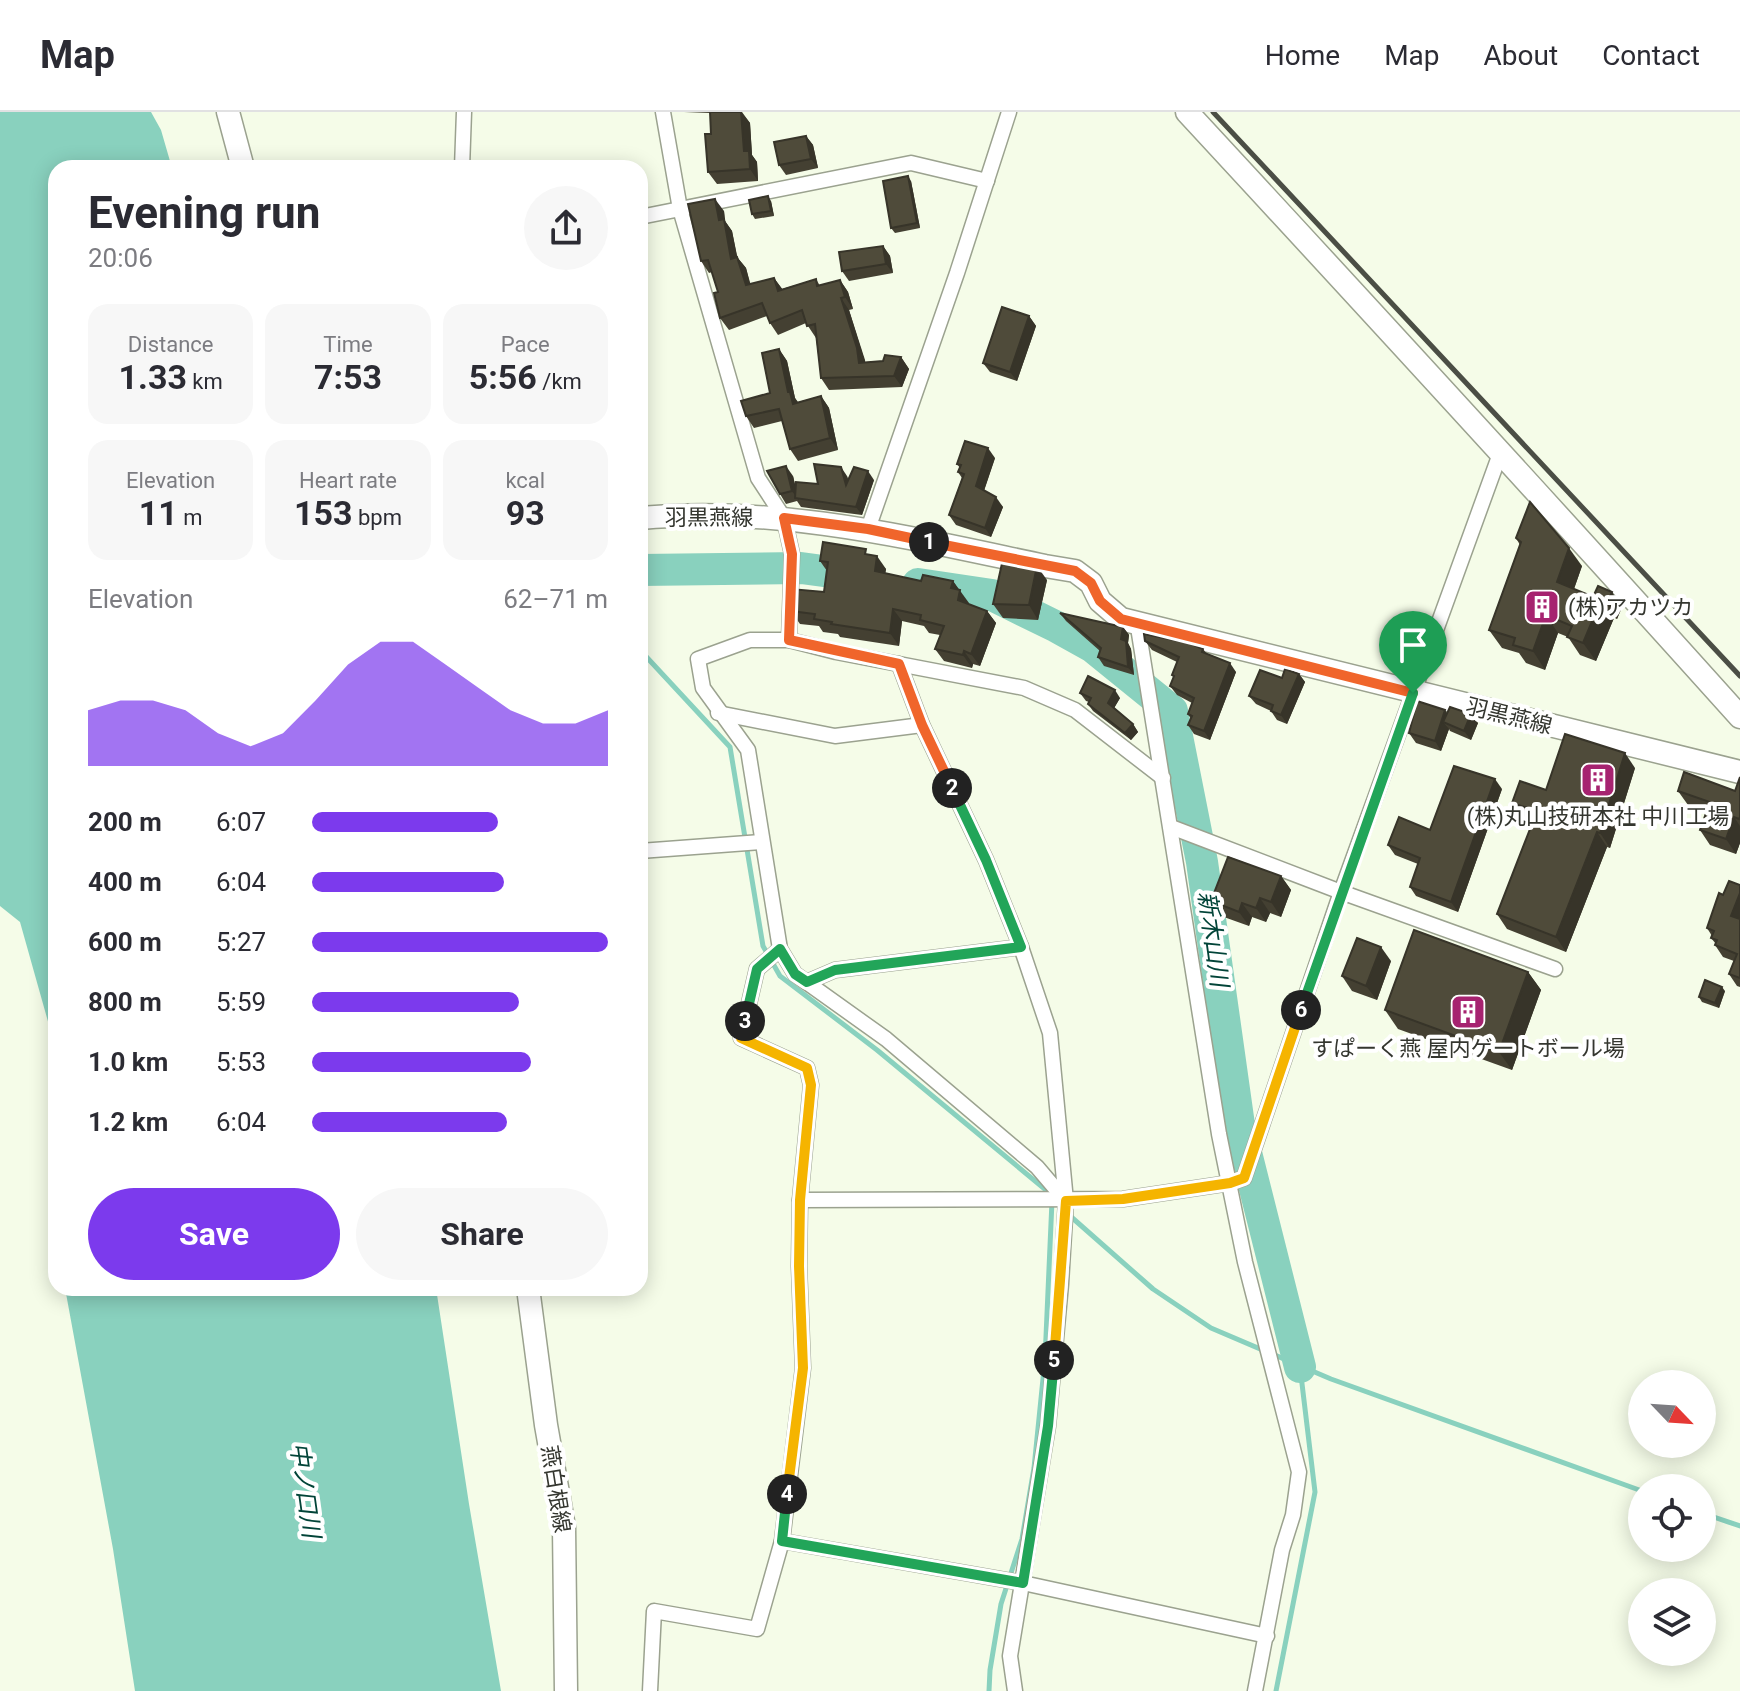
<!DOCTYPE html>
<meta charset="utf-8">
<style>
:root{--surface:#fff;--page:#f7f7f7;--text:#2b2b33;--muted:#7c7c81;--line:#e1e1e2;--accent:#7c3aed}
body{margin:0;font-family:Roboto,"Noto Sans JP",sans-serif;background:var(--page);color:var(--text);height:100vh;display:flex;flex-direction:column;font-size:30px;white-space:nowrap}
*{box-sizing:border-box;margin:0}
p{font-size:26px;color:var(--muted)}
.icon{flex:none;width:44px;height:44px;fill:none;stroke:currentColor;stroke-width:2;stroke-linecap:round;stroke-linejoin:round}
.map{position:relative;flex:1;overflow:hidden}
.details{position:absolute;left:48px;top:48px;width:600px;height:1136px;display:flex;flex-direction:column;background:var(--surface);border-radius:24px;box-shadow:0 4px 20px #0003}
.details>*{flex:none}
.needle{width:52px;rotate:115deg}
.buttons{position:absolute;left:1628px;top:1258px;display:grid;gap:16px}
.buttons a{display:grid;place-items:center;width:88px;height:88px;border-radius:50%;background:var(--surface);box-shadow:0 4px 20px #0003;font-size:40px}
.pin{position:absolute;display:grid;place-items:center;width:68px;height:68px;color:#fff;margin:-82px -34px;border-radius:50% 50% 50% 0;rotate:-45deg;box-shadow:0 0 8px #0007}
.pin .icon{rotate:45deg}
.km{position:absolute;width:40px;height:40px;margin:-20px;border-radius:50%;background:#222;color:#fff;font-size:22px;line-height:40px;text-align:center}
.round{display:grid;place-items:center;flex:none;width:84px;height:84px;border-radius:42px;background:var(--page)}
.summary{display:flex;align-items:center;justify-content:space-between;height:136px;padding:0 40px}
h1{font-size:44px;font-weight:700;line-height:60px}
.figures{display:grid;grid-template-columns:repeat(3,1fr);gap:12px;height:136px;padding:8px 40px}
.figures div{display:grid;align-content:center;border-radius:20px;background:var(--page);text-align:center}
.figures b{font-size:34px;font-weight:700}
.figures small{font-size:22px;font-weight:400}
.figures p{font-size:22px}
.chart{height:224px;padding:16px 40px}
.chart p{display:flex;justify-content:space-between}
.chart svg{width:100%;height:144px;margin-top:8px;fill:var(--accent);opacity:.7}
.primary-button{display:flex;gap:16px;margin-top:auto;padding:16px 40px}
.primary-button a{flex:1;height:92px;border-radius:48px;background:var(--accent);color:#fff;font-size:32px;font-weight:700;line-height:92px;text-align:center}
.primary-button a+a{background:var(--page);color:var(--text)}
ul{padding:0 40px;list-style:none;font-size:26px}
li{display:grid;grid-template-columns:128px 96px 1fr;align-items:center;height:60px}
li i{height:20px;border-radius:10px;background:var(--accent)}
header{display:flex;align-items:center;gap:48px;box-sizing:border-box;height:112px;padding:0 40px;background:var(--surface);border-bottom:2px solid var(--line)}
header strong{font-size:38px}
nav{display:flex;gap:44px;margin-inline-start:auto;font-size:28px}
.map>svg:first-child{display:block}
.water{fill:#89d1be}
.lines{fill:none;stroke-linecap:round;stroke-linejoin:round}
.stream{stroke:#89d1be;stroke-width:5}
.river{stroke:#89d1be;stroke-width:32}
.street-casing{stroke:#9ba28f;stroke-width:17}
.secondary-casing{stroke:#9ba28f;stroke-width:25}
.street{stroke:#fff;stroke-width:14}
.secondary{stroke:#fff;stroke-width:22}
.rail{stroke:#4b4e45;stroke-width:5}
.wall{fill:#444032}
.shaded-wall{fill:#373429}
.building{fill:#4f4b3a;stroke:#373429;stroke-width:2}
.split-1-casing{stroke:#fff;stroke-width:16}
.split-2-casing{stroke:#fff;stroke-width:16}
.split-3-casing{stroke:#fff;stroke-width:16}
.split-4-casing{stroke:#fff;stroke-width:16}
.split-5-casing{stroke:#fff;stroke-width:16}
.split-6-casing{stroke:#fff;stroke-width:16}
.split-7-casing{stroke:#fff;stroke-width:16}
.split-1{stroke:#f0652b;stroke-width:10}
.split-2{stroke:#f0652b;stroke-width:10}
.split-3{stroke:#22a559;stroke-width:10}
.split-4{stroke:#f5b400;stroke-width:10}
.split-5{stroke:#22a559;stroke-width:10}
.split-6{stroke:#f5b400;stroke-width:10}
.split-7{stroke:#22a559;stroke-width:10}
.labels{text-anchor:middle;dominant-baseline:central;stroke-width:8;stroke-linejoin:round;paint-order:stroke}
.street-label{font-size:22px;fill:#34362f;stroke:#fff}
.poi-label{font-size:22px;fill:#34362f;stroke:#fff}
.water-label{font-size:24px;font-style:italic;fill:#024438;stroke:#fff}
</style>
<header>
<strong>Map</strong>
<nav><a>Home</a><a>Map</a><a>About</a><a>Contact</a></nav>
</header>
<div class="map">
<svg width="1740" height="1579" viewBox="0 0 1740 1579">
<rect width="100%" height="100%" fill="#f5fce8"/>
<g class="water">
<polygon points="0,0 151,0 161,18 172,56 56,56 56,938 20,810 0,794"/>
<polygon points="65,1176 436,1176 469,1392 501,1579 135,1579 113,1437"/>
</g>
<g class="lines">
<g class="stream">
<polyline points="640,538 730,635 763,834 780,864 877,938 1052,1083"/>
<polyline points="1069,1103 1153,1177 1211,1216 1331,1267 1642,1379"/>
<polyline points="1702,1401 1740,1414"/>
<polyline points="989,1579 990,1558 1001,1492 1022,1427 1034,1356 1045,1247 1052,1089"/>
<polyline points="1276,1579 1315,1380 1300,1255"/>
</g>
<g class="river">
<polyline points="640,458 801,456 868,465"/>
<polyline points="918,472 992,483 1057,515 1093,535 1172,599 1202,750 1239,1013 1300,1255"/>
</g>
<defs>
<g id="street">
<polyline points="663,0 680,97 758,366 784,406 792,442 789,528"/>
<polyline points="462,56 464,0"/>
<polyline points="640,105 911,51 987,69"/>
<polyline points="868,417 957,161 1009,0"/>
<polyline points="1137,509 1219,1022 1245,1150 1299,1360 1293,1403 1282,1438 1255,1579"/>
<polyline points="899,552 922,613 986,748 1021,835 1050,921 1066,1089 1061,1172 1048,1314 1010,1544 1015,1579"/>
<polyline points="718,601 835,624 922,613"/>
<polyline points="1171,715 1341,780 1555,857"/>
<polyline points="640,739 761,730"/>
<polyline points="807,870 835,858 1021,835"/>
<polyline points="800,1088 1123,1087 1230,1071 1244,1066 1341,780 1501,339"/>
<polyline points="1066,1089 1037,1055 886,927 795,862 780,837 748,638 703,576 698,547 750,528 789,528 836,540 1024,576 1075,598 1163,666"/>
<polyline points="782,1429 1023,1471 1267,1524"/>
<polyline points="650,1579 654,1499 757,1517 782,1429 803,1256 799,1154 800,1088 811,973 807,956 741,926 757,857 780,837"/>
</g>
<g id="secondary">
<polyline points="228,0 243,56"/>
<path d="M1187 0C1373 201 1558 402 1740 605"/>
<path d="M640 406C778 393 911 426 1045 454L1075 459 1091 471 1100 489 1121 507 1740 660"/>
<polyline points="528,1176 546,1313 564,1415 566,1579"/>
</g>
</defs>
<use href="#street" class="street-casing"/>
<use href="#secondary" class="secondary-casing"/>
<use href="#street" class="street"/>
<use href="#secondary" class="secondary"/>
<polyline class="rail" points="1213,0 1740,564"/>
</g>
<g class="wall">
<polygon points="684,0 742,0 750,11 752,43 757,50 758,69 717,72 708,60 711,22 710,1"/>
<polygon points="806,24 813,33 818,56 786,63 779,53"/>
<polygon points="911,69 920,116 895,121 891,116"/>
<polygon points="771,89 774,104 755,107 752,102"/>
<polygon points="724,99 725,109 732,119 737,145 746,156 750,172 774,166 782,177 816,167 820,174 840,168 848,180 853,197 849,198 865,250 883,249 901,245 909,257 902,275 829,278 821,266 816,226 806,211 778,223 770,211 767,204 729,218 720,206 718,180 712,160 709,161 701,149"/>
<polygon points="883,134 890,144 893,161 849,169 842,159"/>
<polygon points="1029,204 1036,214 1017,269 990,260 983,251"/>
<polygon points="779,237 787,249 795,286 798,290 821,284 829,296 838,338 798,349 790,337 782,309 754,316 746,304 770,281"/>
<polygon points="995,346 984,379 1003,395 991,425 956,413 949,403 962,366 958,360 960,356 957,352"/>
<polygon points="793,364 796,377 847,364 848,368 874,368 862,403 801,395 797,389 786,392 780,382"/>
<polygon points="1516,426 1582,454 1574,477 1622,495 1617,507 1613,505 1614,506 1596,549 1580,543 1568,525 1558,521 1545,558 1526,551 1519,541 1502,536 1489,518 1520,433"/>
<polygon points="870,443 886,457 885,461 921,469 953,469 968,492 987,499 996,511 980,554 973,552 972,556 944,549 935,537 940,523 929,521 924,514 902,509 899,534 840,525 838,522 823,520 819,514 800,512 791,499 824,480 827,459 820,449"/>
<polygon points="1047,468 1038,508 1003,506 993,492"/>
<polygon points="1060,501 1123,515 1129,523 1128,531 1131,537 1134,563 1104,554 1098,545 1100,539 1066,509"/>
<polygon points="1145,529 1203,537 1207,542 1236,560 1210,628 1194,622 1188,613 1191,607 1188,602 1192,591 1177,583 1170,574 1174,565 1172,563 1177,550 1152,538"/>
<polygon points="1299,562 1305,570 1287,612 1277,608 1271,599 1256,592 1249,584 1282,566"/>
<polygon points="1080,581 1120,586 1114,596 1133,612 1138,620 1131,628 1093,599 1088,592 1089,590 1086,589"/>
<polygon points="1447,601 1478,611 1471,628 1450,619 1449,617 1441,639 1416,631 1409,621"/>
<polygon points="1635,656 1610,736 1607,735 1566,840 1507,817 1497,802 1533,709 1522,705 1512,691 1546,678"/>
<polygon points="1740,665 1740,731 1736,742 1710,733 1700,718 1706,700 1688,693 1678,679 1735,679"/>
<polygon points="1502,677 1458,800 1416,784 1410,775 1418,752 1395,743 1388,733 1430,718"/>
<polygon points="1281,764 1291,778 1281,805 1270,801 1266,810 1252,805 1249,814 1221,804 1211,789"/>
<polygon points="1740,773 1740,875 1737,874 1729,862 1734,849 1723,845 1715,833 1716,832 1711,826 1712,824 1707,816 1723,783"/>
<polygon points="1391,849 1377,888 1352,879 1342,864"/>
<polygon points="1528,860 1541,878 1512,958 1398,917 1385,898"/>
<polygon points="1725,879 1719,896 1702,890 1699,885"/>
</g>
<g class="shaded-wall">
<polygon points="741,0 750,11 752,43 757,50 758,69 750,57 744,39"/>
<polygon points="806,24 813,33 818,56 811,47"/>
<polygon points="908,64 911,69 920,116 917,111"/>
<polygon points="768,84 771,89 774,104 771,99"/>
<polygon points="715,87 724,99 725,109 732,119 740,158 731,147 719,108"/>
<polygon points="883,134 890,144 893,161 886,152"/>
<polygon points="737,145 746,156 754,185 746,173"/>
<polygon points="774,166 783,178 778,179"/>
<polygon points="840,168 848,180 853,197 845,185"/>
<polygon points="841,186 849,198 865,248 867,263 859,251"/>
<polygon points="1029,204 1036,214 1017,269 1010,260"/>
<polygon points="779,237 787,249 795,286 798,291 793,292 788,280"/>
<polygon points="901,245 909,257 902,275 894,264"/>
<polygon points="821,284 829,296 838,338 830,326"/>
<polygon points="988,336 995,346 982,384 976,374"/>
<polygon points="786,354 793,364 799,389 792,379"/>
<polygon points="841,355 847,364 853,382 846,373"/>
<polygon points="868,359 874,368 862,403 856,395"/>
<polygon points="996,385 1003,395 991,425 985,416"/>
<polygon points="1569,436 1582,454 1570,488 1557,470"/>
<polygon points="877,444 886,457 884,471 875,459"/>
<polygon points="1037,454 1047,468 1038,508 1029,493"/>
<polygon points="953,469 969,491 966,500 951,476"/>
<polygon points="1612,480 1622,495 1617,507 1607,492"/>
<polygon points="1601,488 1614,506 1596,549 1583,531"/>
<polygon points="893,497 902,509 899,534 890,521"/>
<polygon points="987,499 996,511 980,554 971,542"/>
<polygon points="1546,503 1558,521 1545,558 1533,539"/>
<polygon points="1123,515 1129,523 1128,531 1131,537 1134,563 1128,555 1121,527"/>
<polygon points="964,539 973,552 972,556 963,543"/>
<polygon points="1230,551 1236,560 1210,628 1204,619"/>
<polygon points="1299,562 1305,570 1287,612 1281,603"/>
<polygon points="1115,578 1120,586 1113,598 1108,591"/>
<polygon points="1445,598 1452,608 1443,610 1449,617 1441,639 1435,629"/>
<polygon points="1471,602 1478,611 1471,628 1464,619"/>
<polygon points="1133,612 1138,620 1131,628 1125,621"/>
<polygon points="1625,641 1635,656 1610,736 1600,721"/>
<polygon points="1495,667 1502,677 1458,800 1451,790"/>
<polygon points="1734,705 1740,714 1740,731 1736,742 1726,727"/>
<polygon points="1597,720 1607,735 1566,840 1556,825"/>
<polygon points="1281,764 1291,778 1281,805 1271,790"/>
<polygon points="1740,781 1740,813 1731,804"/>
<polygon points="1260,786 1270,801 1266,810 1256,796"/>
<polygon points="1242,791 1252,805 1249,814 1239,800"/>
<polygon points="1381,835 1391,849 1377,888 1366,874"/>
<polygon points="1528,860 1541,878 1512,958 1499,940"/>
<polygon points="1722,875 1725,879 1719,896 1715,891"/>
</g>
<g class="building">
<polygon points="710,0 741,0 744,39 749,39 750,57 708,60 705,22 711,22"/>
<polygon points="806,24 811,47 779,53 774,30"/>
<polygon points="908,64 917,111 891,116 883,69"/>
<polygon points="768,84 771,99 752,102 749,88"/>
<polygon points="715,87 719,108 724,107 731,147 737,145 746,173 774,166 778,179 816,167 817,174 840,168 845,185 841,186 857,236 859,251 883,249 885,243 901,245 894,264 821,266 815,212 807,214 802,198 770,211 762,191 720,206 714,181 718,180 708,148 701,149 688,92"/>
<polygon points="883,134 886,152 842,159 839,140"/>
<polygon points="1002,195 1029,204 1010,260 983,251"/>
<polygon points="779,237 788,280 790,280 793,292 821,284 830,326 790,337 779,297 746,304 741,289 770,281 762,241"/>
<polygon points="965,329 988,336 976,374 996,385 985,416 949,403 964,362 958,360 961,353 957,352"/>
<polygon points="814,352 841,355 846,373 854,355 868,359 856,395 795,386 796,370 818,372"/>
<polygon points="786,354 792,379 780,382 767,359"/>
<polygon points="1530,390 1569,436 1557,470 1601,488 1583,531 1567,525 1572,514 1546,503 1533,539 1513,533 1515,526 1489,518 1521,430 1516,426"/>
<polygon points="823,430 866,437 865,442 877,444 875,459 921,469 923,463 953,469 951,476 960,478 958,488 987,499 971,542 964,539 963,543 935,537 944,514 920,508 921,503 893,497 890,521 831,512 832,510 814,507 815,502 791,499 791,477 824,480 828,450 820,449"/>
<polygon points="1003,447 1037,454 1029,493 993,492"/>
<polygon points="1598,474 1612,480 1607,492 1601,488 1593,485"/>
<polygon points="1060,501 1123,515 1121,527 1126,529 1128,555 1098,545 1101,536"/>
<polygon points="1144,522 1189,531 1203,537 1202,540 1230,551 1204,619 1188,613 1192,604 1188,602 1194,586 1170,574 1174,564 1172,563 1179,545 1145,529"/>
<polygon points="1285,557 1299,562 1281,603 1271,599 1273,593 1249,584 1260,558 1282,566"/>
<polygon points="1088,564 1115,578 1108,591 1133,612 1125,621 1088,592 1091,586 1080,581"/>
<polygon points="1417,589 1445,598 1435,629 1409,621"/>
<polygon points="1450,595 1471,602 1464,619 1443,610"/>
<polygon points="1565,622 1625,641 1600,721 1597,720 1556,825 1497,802 1537,699 1512,691 1520,669 1546,678"/>
<polygon points="1454,654 1495,667 1451,790 1410,775 1420,746 1388,733 1399,705 1430,718"/>
<polygon points="1684,660 1735,679 1740,665 1740,705 1739,707 1734,705 1726,727 1700,718 1710,690 1678,679"/>
<polygon points="1228,745 1281,764 1271,790 1260,786 1256,796 1242,791 1239,800 1211,789"/>
<polygon points="1729,769 1740,773 1740,781 1731,804 1740,807 1740,866 1729,862 1737,842 1715,833 1717,828 1711,826 1714,819 1707,816 1719,781 1723,783"/>
<polygon points="1414,818 1528,860 1499,940 1385,898"/>
<polygon points="1357,826 1381,835 1366,874 1342,864"/>
<polygon points="1705,868 1722,875 1715,891 1699,885"/>
</g>
<g class="lines">
<defs>
<polyline id="split-1" points="929,430 1075,459 1091,471 1100,489 1121,507 1413,581"/>
<polyline id="split-2" points="929,430 868,417 784,406 792,442 789,528 899,552 922,613 952,676"/>
<polyline id="split-3" points="745,909 757,857 780,837 795,862 807,870 835,858 1021,835 986,748 952,676"/>
<polyline id="split-4" points="745,909 741,926 807,956 811,973 800,1088 799,1154 803,1256 787,1382"/>
<polyline id="split-5" points="787,1382 782,1429 1023,1471 1048,1314 1054,1248"/>
<polyline id="split-6" points="1054,1248 1066,1089 1123,1087 1230,1071 1244,1066 1301,898"/>
<polyline id="split-7" points="1301,898 1413,581"/>
</defs>
<use href="#split-1" class="split-1-casing"/>
<use href="#split-2" class="split-2-casing"/>
<use href="#split-3" class="split-3-casing"/>
<use href="#split-4" class="split-4-casing"/>
<use href="#split-5" class="split-5-casing"/>
<use href="#split-6" class="split-6-casing"/>
<use href="#split-7" class="split-7-casing"/>
<use href="#split-1" class="split-1"/>
<use href="#split-2" class="split-2"/>
<use href="#split-3" class="split-3"/>
<use href="#split-4" class="split-4"/>
<use href="#split-5" class="split-5"/>
<use href="#split-6" class="split-6"/>
<use href="#split-7" class="split-7"/>
</g>
<defs>
<symbol id="building-square" viewBox="-11 -11 22 22"><rect x="-9" y="-9" width="18" height="18" rx="4" fill="#a62370" stroke="#fff"/><path d="M-4-6H4V6H1V3H-1V6H-4ZM-2.5-4.3h1.7v1.8h-1.7ZM.8-4.3h1.7v1.8H.8ZM-2.5-1h1.7V.8h-1.7ZM.8-1h1.7V.8H.8Z" fill="#fff"/></symbol>
</defs>
<g fill-rule="evenodd">
<use href="#building-square" x="1522" y="475" width="40" height="40"/>
<use href="#building-square" x="1578" y="648" width="40" height="40"/>
<use href="#building-square" x="1448" y="880" width="40" height="40"/>
</g>
<g class="labels">
<g class="street-label">
<text x="709" y="405">羽黒燕線</text>
<text transform="translate(1509 604) rotate(14)">羽黒燕線</text>
<text transform="translate(556 1377) rotate(81)">燕白根線</text>
</g>
<g class="poi-label">
<text x="1568" y="495" text-anchor="start">(株)アカツカ</text>
<text x="1598" y="704">(株)丸山技研本社 中川工場</text>
<text x="1468" y="936">すぱーく燕 屋内ゲートボール場</text>
</g>
<g class="water-label">
<text transform="translate(1213 827) rotate(82)">新木山川</text>
<text transform="translate(305 1378) rotate(82)">中ノ口川</text>
</g>
</g>
</svg>
<div class="buttons">
<a><svg class="needle" viewBox="-14 -14 28 28"><path d="M0-13l5 13h-10z" fill="#e53935"/><path d="M0 13l5-13h-10z" fill="#7c7c81"/></svg></a>
<a><svg class="icon" aria-label="locate" viewBox="0 0 24 24"><circle cx="12" cy="12" r="6"/><path d="M12 2v4M12 18v4M2 12h4M18 12h4"/></svg></a>
<a><svg class="icon" aria-label="layers" viewBox="0 0 24 24"><path d="M12 4l9 5-9 5-9-5zM3 14l9 5 9-5"/></svg></a>
</div>
<div class="pin" style="left:1413px;top:581px;background:#1e9e55"><svg class="icon" aria-label="arrive" viewBox="0 0 24 24"><path d="M6 21V4h12l-3 4 3 4H6"/></svg></div>
<b class="km" style="left:929px;top:430px">1</b>
<b class="km" style="left:952px;top:676px">2</b>
<b class="km" style="left:745px;top:909px">3</b>
<b class="km" style="left:787px;top:1382px">4</b>
<b class="km" style="left:1054px;top:1248px">5</b>
<b class="km" style="left:1301px;top:898px">6</b>
<section class="details">
<div class="summary"><div><h1>Evening run</h1><p>20:06</p></div><a class="round"><svg class="icon" aria-label="share" viewBox="0 0 24 24"><path d="M12 15V3M7 8l5-5 5 5M5 13v7h14v-7"/></svg></a></div>
<div class="figures">
<div><p>Distance</p><b>1.33<small> km</small></b></div>
<div><p>Time</p><b>7:53</b></div>
<div><p>Pace</p><b>5:56<small> /km</small></b></div>
</div>
<div class="figures">
<div><p>Elevation</p><b>11<small> m</small></b></div>
<div><p>Heart rate</p><b>153<small> bpm</small></b></div>
<div><p>kcal</p><b>93</b></div>
</div>
<div class="chart"><p><span>Elevation</span>62–71 m</p>
<svg viewBox="0 0 160 44" preserveAspectRatio="none"><path d="M0 44V27L10 24L20 24L30 27L40 34L50 38L60 34L70 24L80 13L90 6L100 6L110 13L120 20L130 27L140 31L150 31L160 27V44z"/></svg>
</div>
<ul>
<li><b>200 m</b>6:07<i style="width:63%"></i></li>
<li><b>400 m</b>6:04<i style="width:65%"></i></li>
<li><b>600 m</b>5:27<i style="width:100%"></i></li>
<li><b>800 m</b>5:59<i style="width:70%"></i></li>
<li><b>1.0 km</b>5:53<i style="width:74%"></i></li>
<li><b>1.2 km</b>6:04<i style="width:66%"></i></li>
</ul>
<div class="primary-button"><a>Save</a><a>Share</a></div>
</section>
</div>
